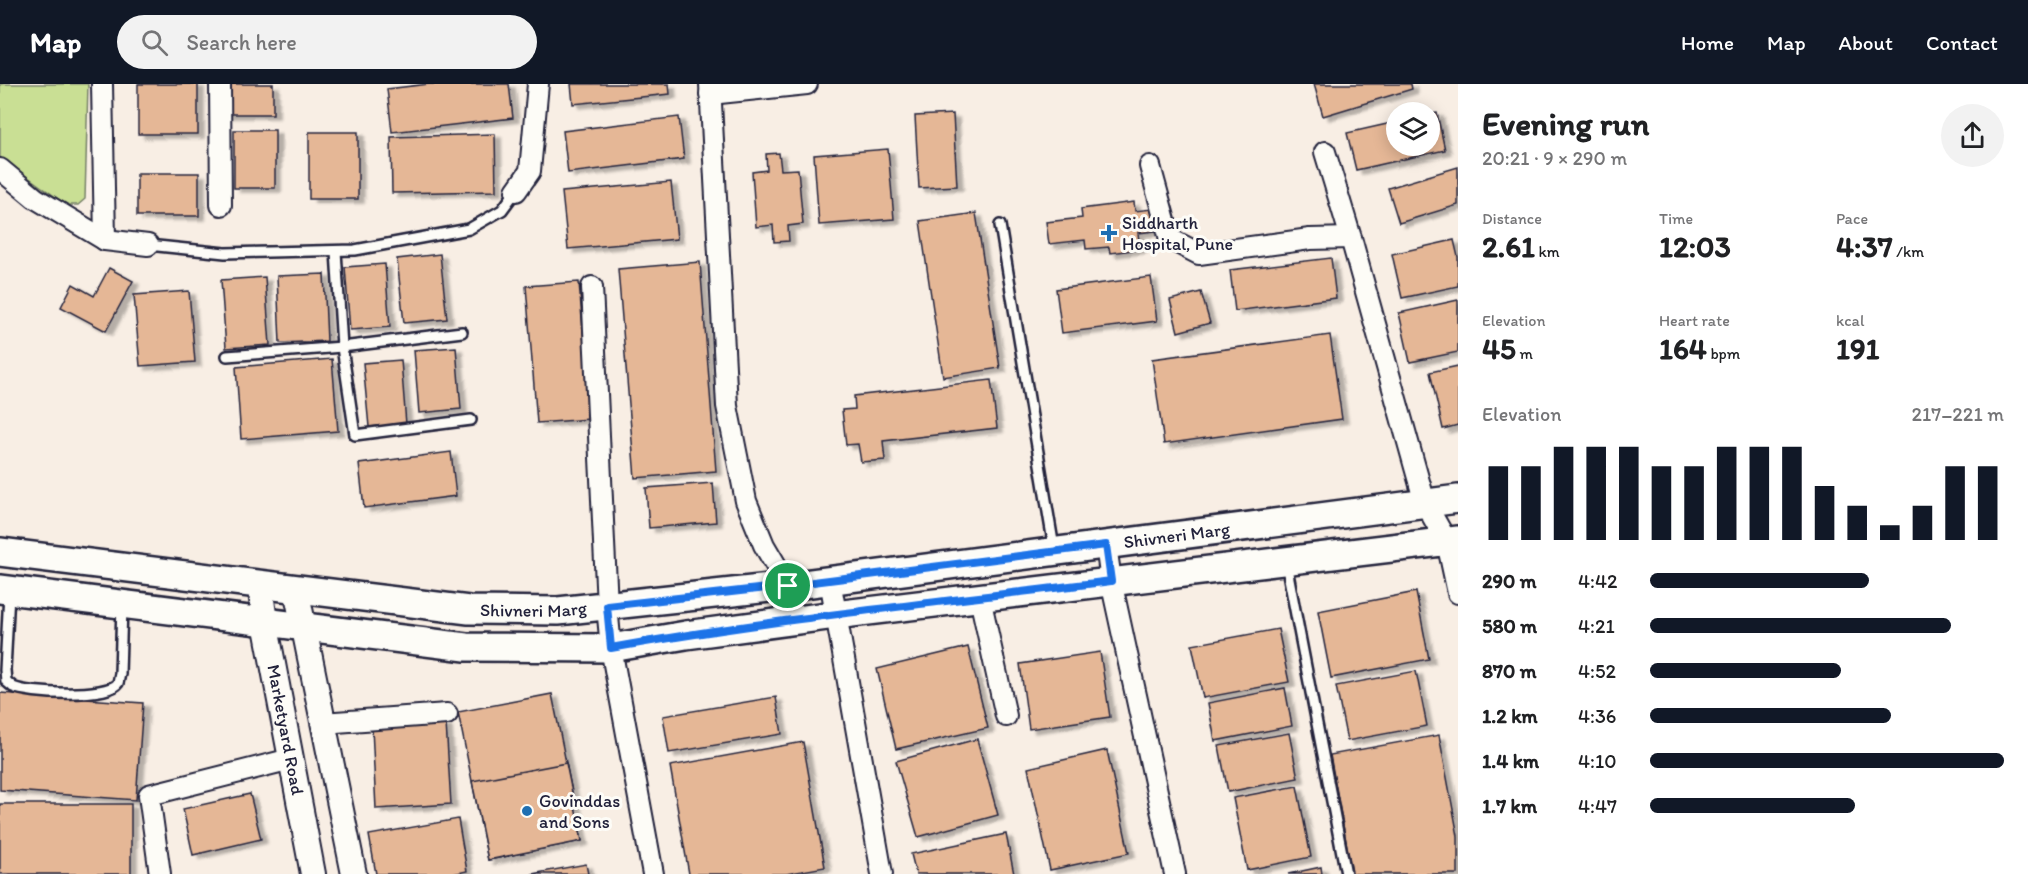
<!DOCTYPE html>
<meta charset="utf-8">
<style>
:root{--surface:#fff;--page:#f2f2f2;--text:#202124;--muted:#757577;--accent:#111827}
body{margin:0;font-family:Itim,sans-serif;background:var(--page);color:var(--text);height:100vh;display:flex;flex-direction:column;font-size:22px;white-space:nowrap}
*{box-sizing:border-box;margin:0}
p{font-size:20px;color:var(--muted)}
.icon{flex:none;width:33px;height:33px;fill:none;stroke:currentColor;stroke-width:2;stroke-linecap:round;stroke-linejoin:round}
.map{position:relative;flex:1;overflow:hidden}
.drawer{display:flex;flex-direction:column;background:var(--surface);width:570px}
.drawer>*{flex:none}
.fabs{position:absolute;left:1386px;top:18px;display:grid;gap:12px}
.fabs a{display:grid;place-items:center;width:54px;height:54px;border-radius:50%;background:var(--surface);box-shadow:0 3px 15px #0003;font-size:30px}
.pin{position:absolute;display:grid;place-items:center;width:51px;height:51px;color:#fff;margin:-26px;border:3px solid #fff;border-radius:50%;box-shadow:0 2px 6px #0007}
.round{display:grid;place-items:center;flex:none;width:63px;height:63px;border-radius:32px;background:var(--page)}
.head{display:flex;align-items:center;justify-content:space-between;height:102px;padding:0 24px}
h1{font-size:33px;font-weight:700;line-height:45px}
.figures{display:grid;grid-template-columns:repeat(3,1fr);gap:9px;height:102px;padding:6px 24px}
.figures div{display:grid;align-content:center}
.figures b{font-size:30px;font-weight:700}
.figures small{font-size:16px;font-weight:400}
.figures p{font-size:16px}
.chart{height:168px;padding:12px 24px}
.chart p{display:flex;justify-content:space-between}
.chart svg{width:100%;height:108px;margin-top:6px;stroke:var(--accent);stroke-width:6}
ul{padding:0 24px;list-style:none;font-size:20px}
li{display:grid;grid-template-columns:96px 72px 1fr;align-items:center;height:45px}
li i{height:15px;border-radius:8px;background:var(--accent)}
header{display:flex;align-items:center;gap:36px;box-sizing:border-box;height:84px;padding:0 30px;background:var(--accent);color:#fff}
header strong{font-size:28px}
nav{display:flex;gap:33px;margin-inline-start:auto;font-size:21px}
.search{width:420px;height:54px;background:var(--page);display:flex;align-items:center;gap:15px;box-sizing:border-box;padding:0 21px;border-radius:33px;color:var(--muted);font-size:22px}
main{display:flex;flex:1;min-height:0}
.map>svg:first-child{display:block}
.green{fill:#c9df94;stroke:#768068;stroke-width:1.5}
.building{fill:#e5b796;stroke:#22223b;stroke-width:1.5;filter:url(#shadow)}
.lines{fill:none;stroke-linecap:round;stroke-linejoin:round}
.service-casing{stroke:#22223b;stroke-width:14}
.minor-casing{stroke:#22223b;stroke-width:24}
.tertiary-casing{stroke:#22223b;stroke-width:28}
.secondary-casing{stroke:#22223b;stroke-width:32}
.service{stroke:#fdfcf7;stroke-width:9}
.minor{stroke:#fdfcf7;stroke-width:20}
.tertiary{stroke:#fdfcf7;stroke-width:24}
.secondary{stroke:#fdfcf7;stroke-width:27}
.route-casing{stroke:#fff;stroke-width:12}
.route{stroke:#1a73e8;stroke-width:8}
.poi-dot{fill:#1f6fb2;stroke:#fdfcf7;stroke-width:2}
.labels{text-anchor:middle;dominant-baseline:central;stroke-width:6;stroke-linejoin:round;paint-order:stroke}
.poi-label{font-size:18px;fill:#22223b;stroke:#fdfcf7;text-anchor:start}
.street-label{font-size:18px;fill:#22223b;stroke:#fdfcf7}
</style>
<header>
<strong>Map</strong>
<div class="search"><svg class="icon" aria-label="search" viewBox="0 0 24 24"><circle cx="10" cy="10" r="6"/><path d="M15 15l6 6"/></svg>Search here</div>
<nav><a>Home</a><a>Map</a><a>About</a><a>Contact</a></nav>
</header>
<main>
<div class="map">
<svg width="1458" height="790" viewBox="0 0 1458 790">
<defs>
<filter id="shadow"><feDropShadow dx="6" dy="4" stdDeviation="1.5" flood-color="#0004"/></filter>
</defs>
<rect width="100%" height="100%" fill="#f8eee4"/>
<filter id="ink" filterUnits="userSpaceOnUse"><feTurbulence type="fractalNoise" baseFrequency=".0167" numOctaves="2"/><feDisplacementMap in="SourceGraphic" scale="12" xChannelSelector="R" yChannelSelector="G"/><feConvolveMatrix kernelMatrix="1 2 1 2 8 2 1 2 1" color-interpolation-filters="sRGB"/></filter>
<g filter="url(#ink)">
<polygon class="green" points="0,0 88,0 85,115 78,121 67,121 0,73"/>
<g class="building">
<rect x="138" y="0" width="60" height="50"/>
<rect x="223" y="0" width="50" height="30"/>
<polygon points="429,0 509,0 513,34 392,48 387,5"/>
<polygon points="571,0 669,0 670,10 573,20"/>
<polygon points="1314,0 1411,0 1412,5 1323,32"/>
<polygon points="1437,29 1445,66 1356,86 1347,49 1396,38 1396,62 1430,62 1430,30"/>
<polygon points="953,30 957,102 919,104 915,32"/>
<polygon points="679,33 684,75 568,89 563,47"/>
<rect x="234" y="46" width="41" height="58"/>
<rect x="309" y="48" width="49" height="67"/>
<polygon points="495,50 496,107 392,109 391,53"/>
<polygon points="888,65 894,135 819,141 814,71"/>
<polygon points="779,69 781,86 798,85 803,140 788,142 789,157 774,158 773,141 756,143 752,88 767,86 766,70"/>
<polygon points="1458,83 1458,121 1399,139 1388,104"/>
<rect x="137" y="89" width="62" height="43"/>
<polygon points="671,98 677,155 568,165 562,108"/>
<polygon points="1134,118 1135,127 1152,125 1155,147 1138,149 1140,165 1110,169 1109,163 1086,165 1085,156 1049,160 1046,138 1082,134 1081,125"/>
<polygon points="976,129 1000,284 943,293 920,137"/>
<polygon points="1454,156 1458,173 1458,202 1402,214 1392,170"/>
<polygon points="440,170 447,235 404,239 397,175"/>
<polygon points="1331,174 1336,214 1235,227 1230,186"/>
<polygon points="700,178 716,387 635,394 618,185"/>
<polygon points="385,180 390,243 350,246 345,183"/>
<polygon points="109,184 133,197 106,247 61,223 73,200 94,212"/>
<polygon points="324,190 327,257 280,259 277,192"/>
<polygon points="265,193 270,261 226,264 221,196"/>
<polygon points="1151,193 1157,237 1062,249 1056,205"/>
<polygon points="579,198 590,335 537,339 526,202"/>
<polygon points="189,207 195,278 140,282 134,211"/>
<polygon points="1201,208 1210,239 1178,248 1170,216"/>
<polygon points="1458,216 1458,268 1410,278 1399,229"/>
<polygon points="1330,251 1342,335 1164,360 1152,275"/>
<polygon points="456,263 461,325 419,329 414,266"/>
<polygon points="332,275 338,347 241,355 236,283"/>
<polygon points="401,276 406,340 369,343 363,279"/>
<polygon points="1458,282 1458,341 1443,345 1430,288"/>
<polygon points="991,296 997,344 883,357 885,376 861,378 858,360 846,361 842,326 855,325 854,312"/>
<polygon points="451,368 456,412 364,424 359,380"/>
<polygon points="713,399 716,438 649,444 646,404"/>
<polygon points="1416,508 1429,575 1331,594 1318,527"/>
<polygon points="1278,545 1289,598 1203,614 1192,561"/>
<polygon points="968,563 988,644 896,665 877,585"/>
<polygon points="1100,568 1110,633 1029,645 1020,580"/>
<polygon points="1416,587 1427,642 1347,657 1336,602"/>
<polygon points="1285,604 1292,642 1215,657 1208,619"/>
<polygon points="0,609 143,619 136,716 0,706"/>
<polygon points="552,610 582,757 488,776 458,628"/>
<polygon points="776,613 782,650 669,669 663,632"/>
<polygon points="446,639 451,720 376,725 372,644"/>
<polygon points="1289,649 1298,694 1228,708 1219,662"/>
<polygon points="1439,651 1458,752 1458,790 1352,790 1330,671"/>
<polygon points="977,655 998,731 918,753 896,677"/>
<polygon points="803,658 825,783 786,790 689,790 670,682"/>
<polygon points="1107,666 1129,769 1050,786 1028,684"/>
<polygon points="566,679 582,757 488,776 472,697"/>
<polygon points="1297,702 1311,773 1247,786 1233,714"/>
<polygon points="250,710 261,755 193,771 183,725"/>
<rect x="0" y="720" width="131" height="70"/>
<polygon points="458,735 467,787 453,790 376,790 369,751"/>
<polygon points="1006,750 1014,790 916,790 911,770"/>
<polygon points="586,780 588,790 532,790"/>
<polygon points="1321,783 1322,790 1288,790"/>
</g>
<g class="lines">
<defs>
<g id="service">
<polyline points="1000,141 1054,464"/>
<polyline points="148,161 225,169 355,166 469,145 502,126 516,107"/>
<polyline points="336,167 342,263 355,351 471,336"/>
<polyline points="227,272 342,263 462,248"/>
<polyline points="1286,479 1346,790"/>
<path d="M9 509 5 586 6 597C7 598 12 602 13 603 28 610 108 614 118 599 119 596 119 593 120 590L122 521"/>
</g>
<g id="minor">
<polyline points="102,0 105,156"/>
<polyline points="220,0 221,121"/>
<polyline points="710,0 727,322 746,417 764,461 788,502"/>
<polyline points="710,10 807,0"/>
<polyline points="1325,68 1351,154 1425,419 1447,458 1458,509"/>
<polyline points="1150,82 1170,155 1199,170 1310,155 1351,154"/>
<polyline points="0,85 35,114 105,156 148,161"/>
<polyline points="516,107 530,87 538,0"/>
<polyline points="592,203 607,522 611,564 653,790"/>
<polyline points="1106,461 1111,497 1175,790"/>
<polyline points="830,496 882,790"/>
<polyline points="980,514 1006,632"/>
<polyline points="322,639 447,630"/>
<polyline points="160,790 149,711 291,675"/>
</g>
<g id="tertiary">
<path id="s1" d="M260 501 265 538 313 790"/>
<polyline points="296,505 354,790"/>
</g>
<g id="secondary">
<path id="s2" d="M0 468 469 526 558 527 788 502 1458 415"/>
<polyline points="0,505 466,563 611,564 686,551 835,531 1458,456"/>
</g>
</defs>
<use href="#service" class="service-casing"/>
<use href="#minor" class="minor-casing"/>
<use href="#tertiary" class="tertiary-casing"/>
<use href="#secondary" class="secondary-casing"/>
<use href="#service" class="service"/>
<use href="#minor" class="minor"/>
<use href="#tertiary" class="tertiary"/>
<use href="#secondary" class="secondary"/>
</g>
</g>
<g class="lines" filter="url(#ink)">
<defs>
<path id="route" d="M1106 461 1111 497C945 518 777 534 611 564L607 522 758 505Z"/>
</defs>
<use href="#route" class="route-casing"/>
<use href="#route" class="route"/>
</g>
<g class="poi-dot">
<path d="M1106 140h6v6h6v6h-6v6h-6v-6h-6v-6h6z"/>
<circle cx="527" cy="727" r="6"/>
</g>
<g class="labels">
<g class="poi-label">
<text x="1122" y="139">Siddharth<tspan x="1122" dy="21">Hospital, Pune</tspan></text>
<text x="539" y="717">Govinddas<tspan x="539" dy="21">and Sons</tspan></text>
</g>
<g class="street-label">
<text stroke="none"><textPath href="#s2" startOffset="1185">Shivneri Marg</textPath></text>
<text stroke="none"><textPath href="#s2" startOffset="537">Shivneri Marg</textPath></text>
<text stroke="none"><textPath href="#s1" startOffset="147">Marketyard Road</textPath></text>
</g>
</g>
</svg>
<div class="fabs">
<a><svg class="icon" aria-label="layers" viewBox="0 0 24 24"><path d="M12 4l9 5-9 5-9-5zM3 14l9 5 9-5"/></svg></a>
</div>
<div class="pin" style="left:788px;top:502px;background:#1e9e55"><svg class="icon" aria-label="arrive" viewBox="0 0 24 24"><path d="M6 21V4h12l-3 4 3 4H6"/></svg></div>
</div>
<section class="drawer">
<div class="head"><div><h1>Evening run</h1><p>20:21 · 9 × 290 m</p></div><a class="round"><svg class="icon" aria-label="share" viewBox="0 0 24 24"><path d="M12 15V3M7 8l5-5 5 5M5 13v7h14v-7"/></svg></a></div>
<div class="figures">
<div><p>Distance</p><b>2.61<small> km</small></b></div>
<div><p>Time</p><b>12:03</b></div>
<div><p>Pace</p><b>4:37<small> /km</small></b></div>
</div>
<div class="figures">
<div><p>Elevation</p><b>45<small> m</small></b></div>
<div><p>Heart rate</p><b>164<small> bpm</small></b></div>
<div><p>kcal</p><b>191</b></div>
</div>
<div class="chart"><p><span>Elevation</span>217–221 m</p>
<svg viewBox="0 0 160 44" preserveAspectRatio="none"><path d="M5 44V14M15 44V14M25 44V6M35 44V6M45 44V6M55 44V14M65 44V14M75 44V6M85 44V6M95 44V6M105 44V22M115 44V30M125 44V38M135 44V30M145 44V14M155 44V14"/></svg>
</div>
<ul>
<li><b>290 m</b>4:42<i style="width:62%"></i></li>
<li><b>580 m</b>4:21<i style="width:85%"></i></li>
<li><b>870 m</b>4:52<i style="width:54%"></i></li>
<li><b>1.2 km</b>4:36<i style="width:68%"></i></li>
<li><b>1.4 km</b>4:10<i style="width:100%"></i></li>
<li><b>1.7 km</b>4:47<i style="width:58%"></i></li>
</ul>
</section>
</main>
